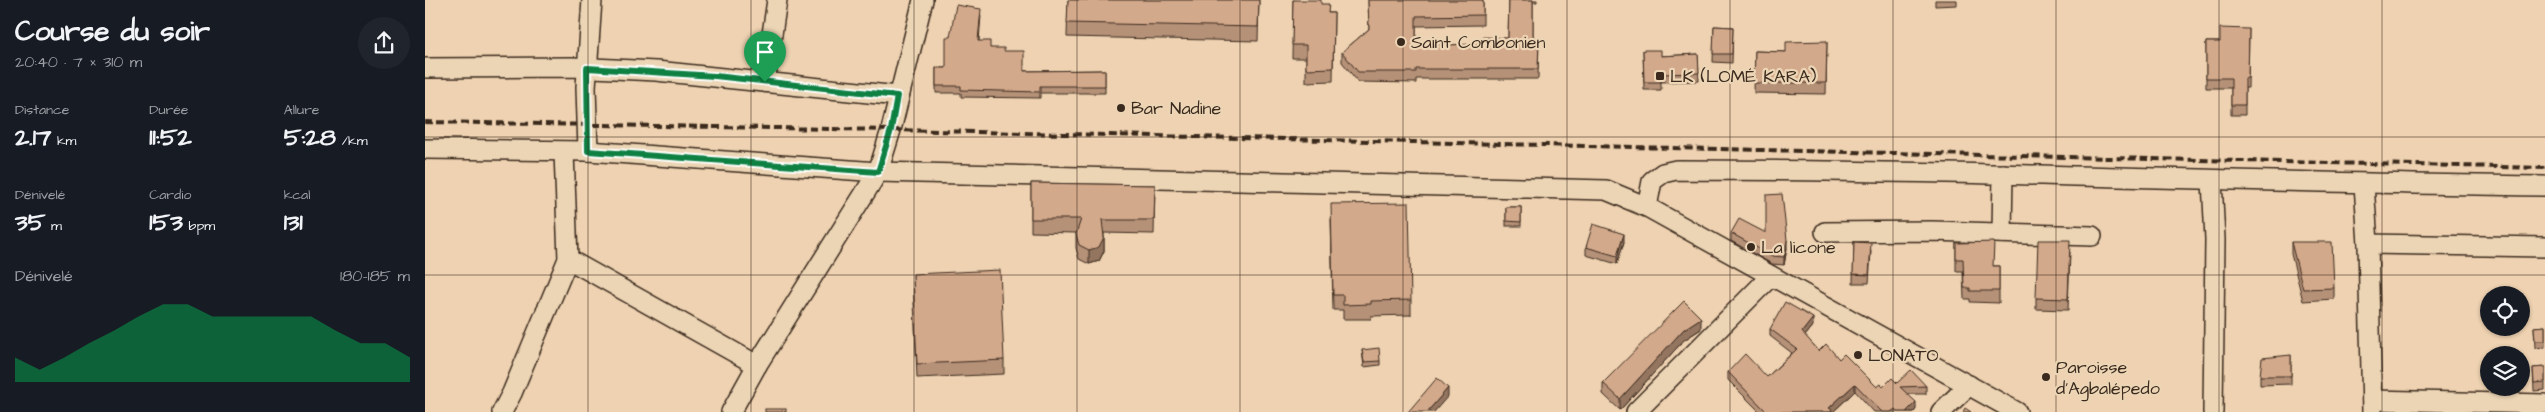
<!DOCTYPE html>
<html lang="fr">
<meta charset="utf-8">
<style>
:root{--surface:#171b24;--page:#20242c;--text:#f1f3f6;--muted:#9ea1a6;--accent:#0b8043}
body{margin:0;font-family:"Architects Daughter",sans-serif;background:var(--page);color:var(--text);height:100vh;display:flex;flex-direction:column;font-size:19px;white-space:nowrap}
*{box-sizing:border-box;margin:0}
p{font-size:16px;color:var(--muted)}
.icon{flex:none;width:28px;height:28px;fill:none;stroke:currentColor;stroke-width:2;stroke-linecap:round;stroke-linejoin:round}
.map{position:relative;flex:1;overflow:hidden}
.details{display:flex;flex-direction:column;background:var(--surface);width:425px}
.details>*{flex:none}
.fabs{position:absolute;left:2055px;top:286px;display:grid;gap:10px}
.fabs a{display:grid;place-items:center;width:50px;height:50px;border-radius:50%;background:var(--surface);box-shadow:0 1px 4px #0004;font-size:25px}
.pin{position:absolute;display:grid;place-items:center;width:42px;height:42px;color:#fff;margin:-51px -21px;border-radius:50% 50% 50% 0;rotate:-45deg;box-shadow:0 0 5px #0007}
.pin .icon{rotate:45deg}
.round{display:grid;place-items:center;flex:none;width:52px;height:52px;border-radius:26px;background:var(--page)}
.headline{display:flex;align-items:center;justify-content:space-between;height:85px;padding:0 15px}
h1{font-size:28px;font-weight:800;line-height:38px}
.metrics{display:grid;grid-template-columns:repeat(3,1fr);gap:8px;height:85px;padding:5px 15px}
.metrics div{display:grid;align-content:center}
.metrics b{font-size:25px;font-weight:800}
.metrics small{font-size:14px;font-weight:400}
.metrics p{font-size:14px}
.chart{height:140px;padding:10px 15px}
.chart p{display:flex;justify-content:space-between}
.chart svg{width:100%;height:90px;margin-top:5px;fill:var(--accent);opacity:.7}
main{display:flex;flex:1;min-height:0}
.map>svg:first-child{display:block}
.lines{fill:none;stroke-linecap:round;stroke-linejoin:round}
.street-casing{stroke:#3b2a1e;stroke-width:22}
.street{stroke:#ecd5b5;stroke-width:19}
.rail{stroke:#3b2a1e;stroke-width:4;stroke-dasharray:8 4;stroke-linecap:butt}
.wall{fill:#b59178;stroke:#3b2a1e}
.shaded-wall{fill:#947661;stroke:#3b2a1e}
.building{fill:#d3a98b;stroke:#3b2a1e}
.route-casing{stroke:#fff;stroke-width:10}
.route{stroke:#0b8043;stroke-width:6}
.grid{fill:none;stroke:#3b2a1e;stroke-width:1;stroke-opacity:0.55}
.poi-dot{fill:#3b2a1e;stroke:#ecd5b5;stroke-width:2}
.labels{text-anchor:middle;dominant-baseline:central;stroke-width:4.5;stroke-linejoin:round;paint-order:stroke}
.poi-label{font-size:18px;fill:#3b2a1e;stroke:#ecd5b5;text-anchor:start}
</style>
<main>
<section class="details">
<div class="headline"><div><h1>Course du soir</h1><p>20:40 · 7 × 310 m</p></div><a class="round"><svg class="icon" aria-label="share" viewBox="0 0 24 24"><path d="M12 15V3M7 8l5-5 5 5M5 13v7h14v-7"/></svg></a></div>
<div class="metrics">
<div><p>Distance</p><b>2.17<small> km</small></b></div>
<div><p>Durée</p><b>11:52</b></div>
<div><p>Allure</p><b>5:28<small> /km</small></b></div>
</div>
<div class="metrics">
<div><p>Dénivelé</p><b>35<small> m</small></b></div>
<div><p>Cardio</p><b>153<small> bpm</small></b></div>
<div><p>kcal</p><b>131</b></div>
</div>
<div class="chart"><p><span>Dénivelé</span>180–185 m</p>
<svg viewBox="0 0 160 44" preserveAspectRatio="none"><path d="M0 44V32L10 38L20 32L30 25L40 19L50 12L60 6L70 6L80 12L90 12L100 12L110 12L120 12L130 19L140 25L150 25L160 32V44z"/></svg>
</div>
</section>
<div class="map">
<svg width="2120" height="412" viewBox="0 0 2120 412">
<rect width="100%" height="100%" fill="#eed2b1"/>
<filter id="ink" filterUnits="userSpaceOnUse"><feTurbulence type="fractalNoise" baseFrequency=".02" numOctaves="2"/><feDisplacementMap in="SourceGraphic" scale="10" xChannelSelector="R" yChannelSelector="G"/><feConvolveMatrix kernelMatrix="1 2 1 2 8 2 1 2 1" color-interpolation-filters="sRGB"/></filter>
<g filter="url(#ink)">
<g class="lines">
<defs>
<g id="street">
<polyline points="0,68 147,67 231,71 473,96"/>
<polyline points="340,82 352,0"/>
<polyline points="0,149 163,151 453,172 1181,190 1222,207 1592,412"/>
<polyline points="163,151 161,87 167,0"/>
<polyline points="1787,181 1790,239 1788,412"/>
<polyline points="1939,184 1943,244 1947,412"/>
<path d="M1222 207 1227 181 1238 173 1251 170C1541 170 1830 183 2120 186"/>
<polyline points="1400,232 1507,231 1667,236"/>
<polyline points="1577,233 1578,174"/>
<polyline points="1943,244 2120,247"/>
<polyline points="143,259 332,365"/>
<polyline points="1947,400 2120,404"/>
<polyline points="77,412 87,393 143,259 139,152"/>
<polyline points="306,412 332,365 453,172 466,130 498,0"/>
<polyline points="1211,412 1346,276"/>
<polyline points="1516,412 1544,385"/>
</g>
</defs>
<use href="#street" class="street-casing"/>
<use href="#street" class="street"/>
<polyline class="rail" points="0,122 466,130 2120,168"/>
</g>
<g class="wall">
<polygon points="643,0 834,0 833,41 642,37"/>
<polygon points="868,0 896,4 903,13 909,13 908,81 881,82 881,58 867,58"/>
<polygon points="943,0 1058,0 1058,25 991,26 991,46 1057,44 1083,38 1084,0 1112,0 1112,2 1108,2 1108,38 1114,38 1113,79 991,79 991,83 933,82 917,62 917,52 944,29"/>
<polygon points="1510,0 1532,0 1532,5 1510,6"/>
<polygon points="556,15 554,41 565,48 579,51 599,71 680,70 680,93 615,93 615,98 536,97 536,93 511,93 511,68 521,68 525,37"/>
<polygon points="1289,26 1308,27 1307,63 1288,62"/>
<polygon points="1824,29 1823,88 1820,88 1820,115 1806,115 1806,88 1781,88 1781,42 1795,42"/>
<polygon points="1402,41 1401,94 1329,93 1330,51 1361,52"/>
<polygon points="1218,50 1236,56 1273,54 1274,81 1236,82 1236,90 1219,90"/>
<polygon points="606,183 730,185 729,234 679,233 679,251 674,261 664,264 654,259 651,248 651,233 606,232"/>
<rect x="1081" y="207" width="15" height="19"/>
<polygon points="906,219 986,300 986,315 946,316 946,319 918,319 918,310 908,310"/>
<polygon points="1306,233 1362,248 1359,265 1347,264 1306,241"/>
<polygon points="1199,242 1192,264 1161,255 1161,247"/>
<polygon points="1429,242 1446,251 1444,283 1428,283"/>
<polygon points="1866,242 1909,288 1909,299 1878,301 1866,254"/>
<polygon points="1531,243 1568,266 1574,266 1574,303 1545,302 1545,299 1539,299 1538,271 1531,271"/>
<polygon points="1645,252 1643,310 1611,309 1611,298"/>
<polygon points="488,274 579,360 579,374 492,378"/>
<polygon points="1388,326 1380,336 1394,351 1414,359 1452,387 1458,387 1472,383 1501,386 1501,394 1483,394 1491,409 1489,412 1449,412 1430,391 1408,412 1335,412 1303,380 1303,372 1342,377 1367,353 1345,336 1345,329"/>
<polygon points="2120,326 2120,347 2110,348 2109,327"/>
<polygon points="1276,329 1259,340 1195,410 1178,394 1178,383"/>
<polygon points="937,350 955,361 955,365 939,367"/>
<polygon points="1866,355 1866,384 1835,385 1835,376"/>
<polygon points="2120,367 2120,390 2109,391 2108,368"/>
</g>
<g class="shaded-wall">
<polygon points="1199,234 1199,242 1192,264 1192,256"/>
<polygon points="679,237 679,251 674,261 664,264 664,250"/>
<polygon points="1362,240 1362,248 1359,265 1359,257"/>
<polygon points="1276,318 1276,329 1259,340 1195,410 1195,399 1259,329"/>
<polygon points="1388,318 1388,326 1377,340 1377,332"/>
<polygon points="1430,384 1430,391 1408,412 1404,412 1404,408"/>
<polygon points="1023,388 1023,396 1009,412 1002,412"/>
<polygon points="1491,402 1491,409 1489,412 1481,412"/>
</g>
<g class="building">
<polygon points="643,0 834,0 833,27 642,23"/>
<polygon points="868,0 896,0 896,4 904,4 903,13 909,13 908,68 881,69 881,45 867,45"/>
<polygon points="943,0 1058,0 1058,15 991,16 991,46 1006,41 1018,45 1057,44 1057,37 1083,38 1084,0 1108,0 1108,38 1114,38 1113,69 991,69 991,72 933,72 917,52 944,29"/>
<polygon points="531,5 556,9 553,41 565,41 565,48 579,48 579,51 599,51 599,71 680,70 680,86 615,86 615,92 536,90 536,86 511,86 511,68 521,68 521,37 525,37"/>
<polygon points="1289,26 1308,27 1307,54 1288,54"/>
<polygon points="1795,28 1824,29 1823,78 1820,78 1820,105 1806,105 1806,78 1781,78 1781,42 1795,42"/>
<polygon points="1402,41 1401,83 1329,83 1330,51 1361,52 1361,42"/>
<polygon points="1218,50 1236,50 1236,56 1273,54 1274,73 1236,74 1236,82 1219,82"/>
<polygon points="606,183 730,185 729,220 677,220 679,237 674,247 664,250 654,245 651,234 656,219 606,219"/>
<polygon points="1357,194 1362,240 1359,257 1347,256 1306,233 1314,219 1341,233 1341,195"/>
<polygon points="984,203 986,300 946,301 946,304 918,305 918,295 908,295 906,204"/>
<polygon points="1081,207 1096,207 1096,222 1081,221"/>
<polygon points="1168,224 1199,234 1192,256 1161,247"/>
<polygon points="1613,240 1645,240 1643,299 1611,298"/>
<polygon points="1429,242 1446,243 1444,275 1428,274"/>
<polygon points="1569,242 1568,266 1574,266 1574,291 1545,291 1545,288 1539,288 1538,259 1531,259 1531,243"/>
<polygon points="1866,242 1907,242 1909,288 1878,289"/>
<polygon points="575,270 579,360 492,364 488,274"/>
<polygon points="1259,301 1276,318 1259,329 1195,399 1178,383"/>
<polygon points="1360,302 1388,318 1377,332 1394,351 1401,344 1414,359 1419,354 1452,387 1456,384 1458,387 1467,378 1472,383 1486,370 1501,386 1475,387 1491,402 1481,412 1473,412 1470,409 1466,412 1457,412 1430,384 1404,408 1407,410 1406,412 1340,412 1341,411 1303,372 1320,354 1342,377 1372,349 1345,329"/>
<polygon points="2120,326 2120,341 2110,341 2109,327"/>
<polygon points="954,348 955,361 939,362 937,350"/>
<polygon points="1866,355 1866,376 1835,376 1837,358"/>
<polygon points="2120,367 2120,382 2109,383 2108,368"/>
<polygon points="1012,378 1023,388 1002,412 983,412"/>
<polygon points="1540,408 1546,412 1538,412"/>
<rect x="340" y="409" width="21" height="3"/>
</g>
</g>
<g class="lines" filter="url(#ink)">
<defs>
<polygon id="route" points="162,68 290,76 472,96 466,130 453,172 163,151"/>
</defs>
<use href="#route" class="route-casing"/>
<use href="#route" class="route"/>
</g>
<path class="grid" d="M163 0V412M326 0V412M489 0V412M652 0V412M815 0V412M978 0V412M1142 0V412M1305 0V412M1468 0V412M1631 0V412M1794 0V412M1957 0V412M0 137H2120M0 275H2120"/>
<g class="poi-dot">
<circle cx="976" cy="42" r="5"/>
<rect x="1230" y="71" width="10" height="10" rx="2.5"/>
<circle cx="696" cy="108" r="5"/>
<circle cx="1326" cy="247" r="5"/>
<circle cx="1433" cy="355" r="5"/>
<circle cx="1621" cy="377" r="5"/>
</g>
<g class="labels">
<g class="poi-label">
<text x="986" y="42">Saint Combonien</text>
<text x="1245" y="76">LK (LOMÉ KARA)</text>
<text x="706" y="108">Bar Nadine</text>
<text x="1336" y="247">La licone</text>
<text x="1443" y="355">LONATO</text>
<text x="1631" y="367">Paroisse<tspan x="1631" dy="21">d'Agbalépedo</tspan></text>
</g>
</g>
</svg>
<div class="fabs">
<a><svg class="icon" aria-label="locate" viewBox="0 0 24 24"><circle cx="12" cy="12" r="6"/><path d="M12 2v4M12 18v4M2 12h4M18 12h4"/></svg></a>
<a><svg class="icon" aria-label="layers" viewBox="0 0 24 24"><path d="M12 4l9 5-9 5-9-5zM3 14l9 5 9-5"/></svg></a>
</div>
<div class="pin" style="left:340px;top:82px;background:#1e9e55"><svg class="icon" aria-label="arrive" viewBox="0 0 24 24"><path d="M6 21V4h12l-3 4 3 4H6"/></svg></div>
</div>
</main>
